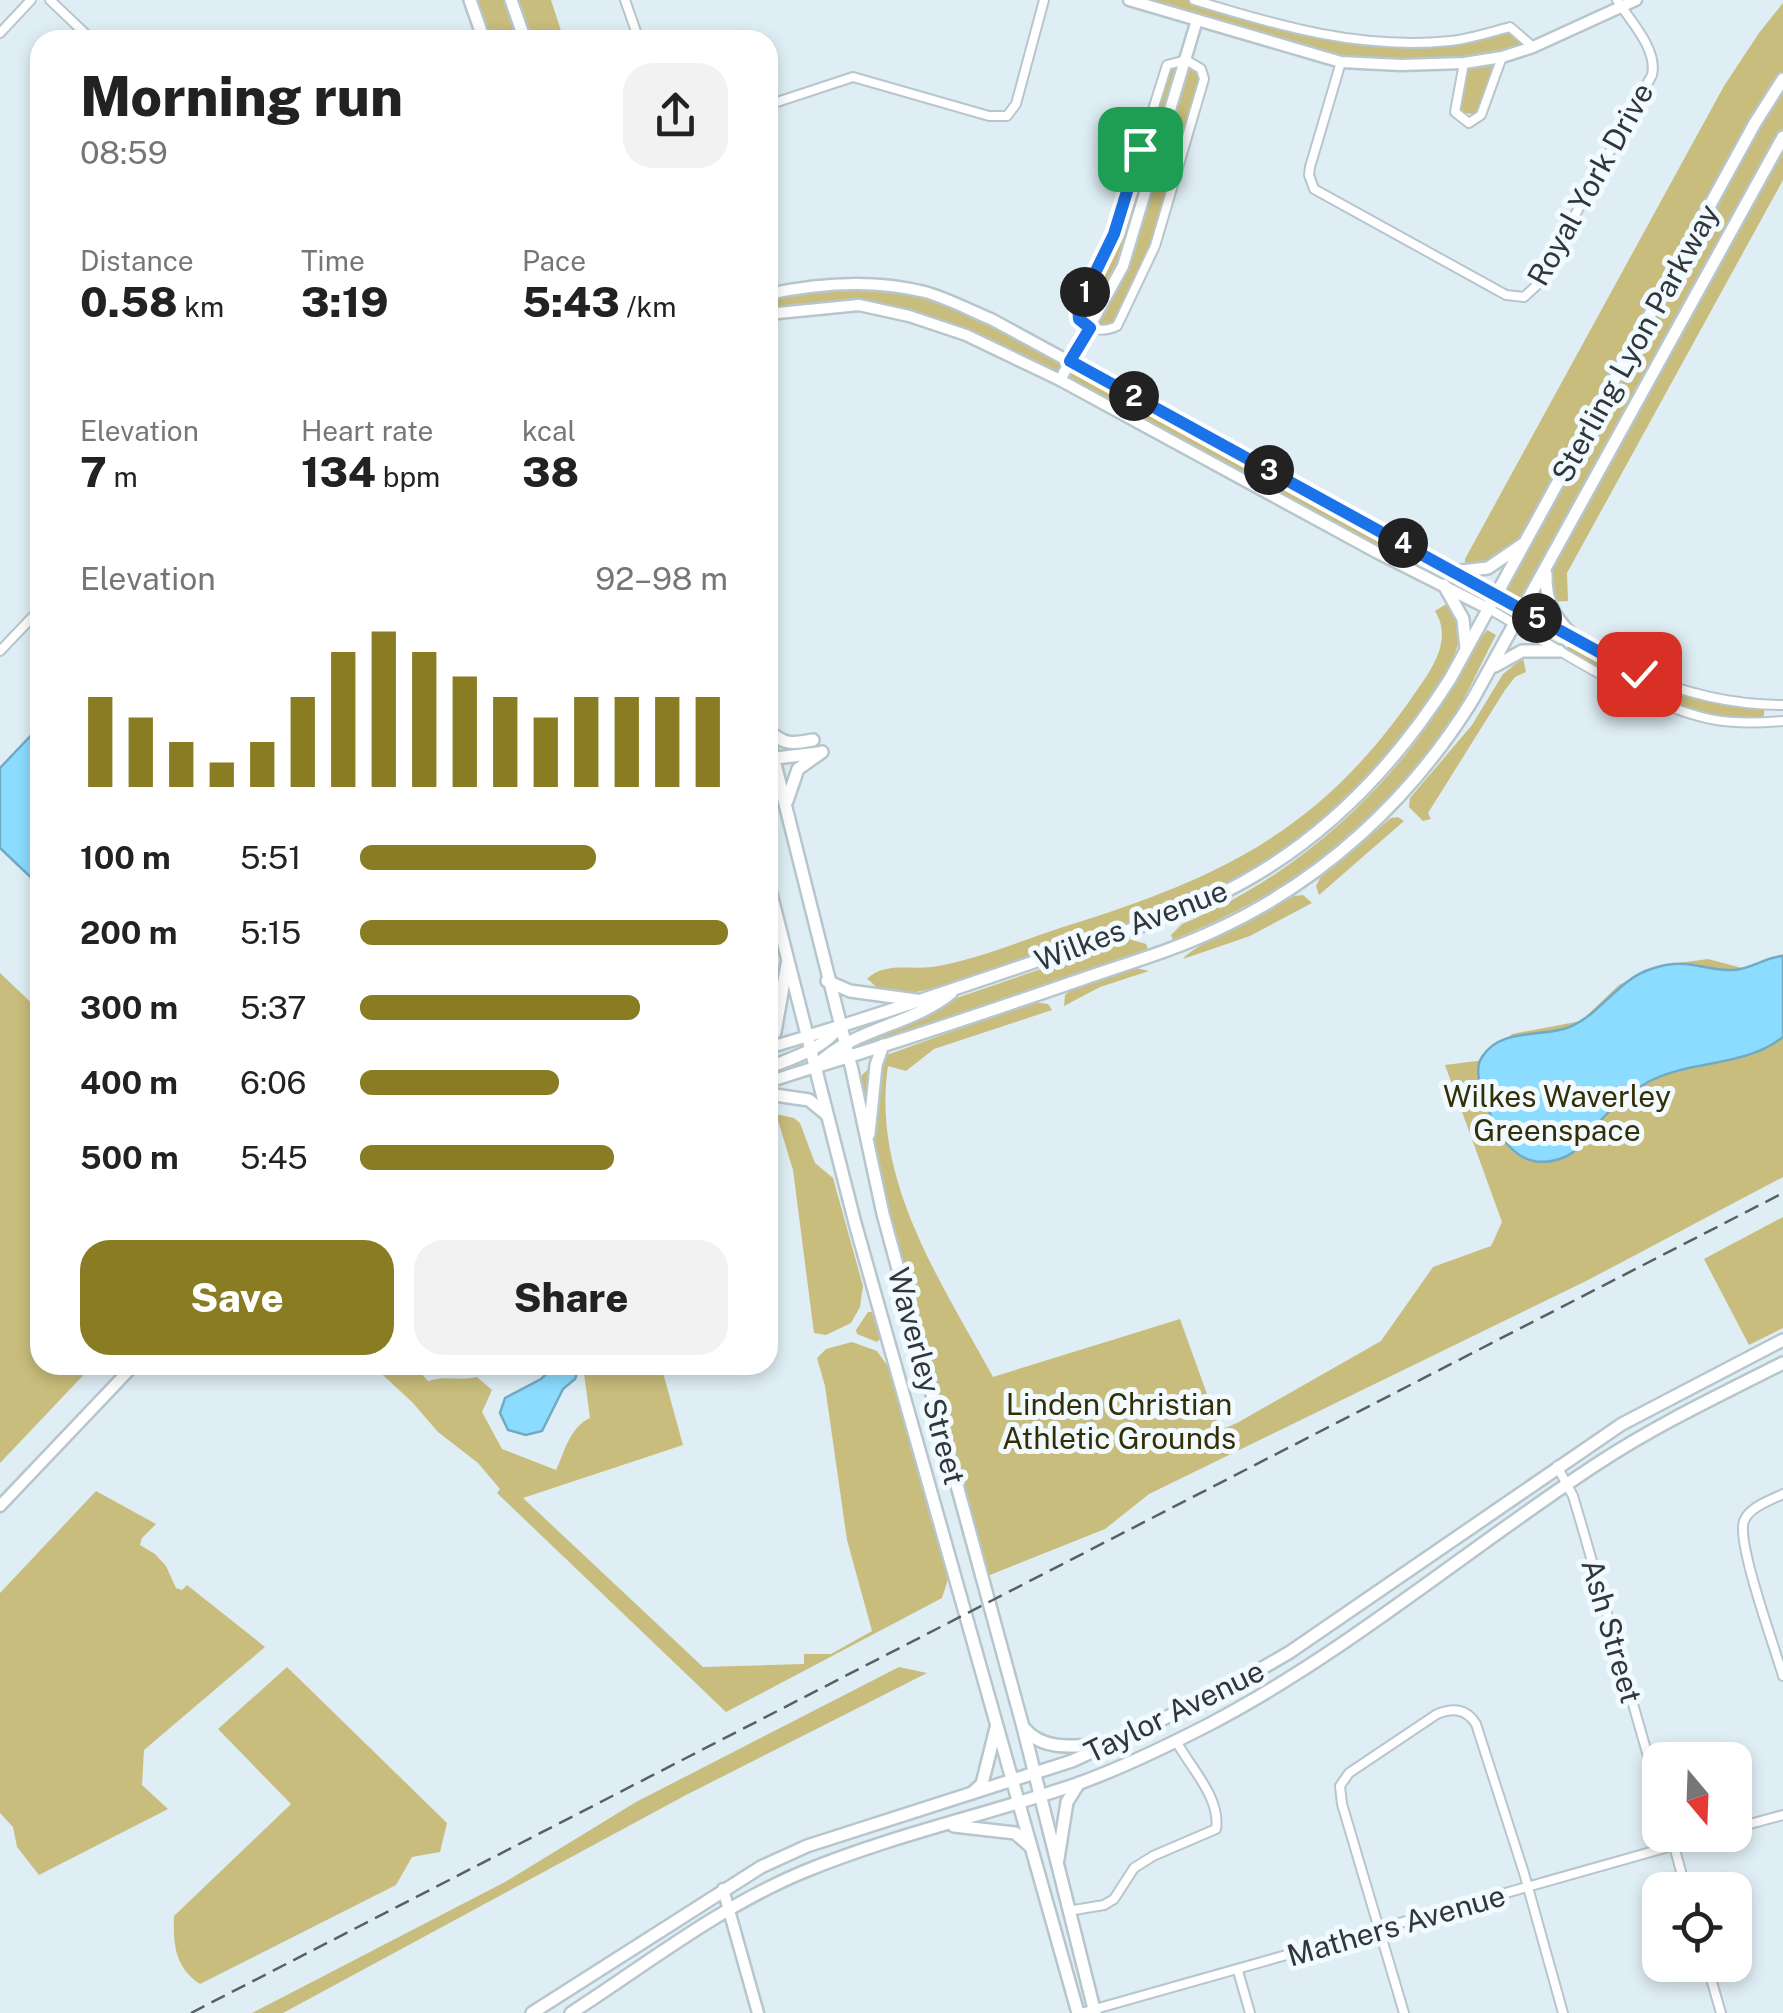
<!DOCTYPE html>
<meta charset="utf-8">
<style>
:root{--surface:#fff;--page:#f2f2f2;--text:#222;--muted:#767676;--accent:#8a7c22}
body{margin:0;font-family:"Public Sans",sans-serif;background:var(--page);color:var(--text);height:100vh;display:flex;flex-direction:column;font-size:38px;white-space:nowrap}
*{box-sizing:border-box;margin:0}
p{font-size:32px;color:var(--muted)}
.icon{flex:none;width:55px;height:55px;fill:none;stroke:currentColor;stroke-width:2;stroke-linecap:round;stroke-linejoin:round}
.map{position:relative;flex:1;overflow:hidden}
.panel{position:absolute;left:30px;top:30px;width:748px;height:1345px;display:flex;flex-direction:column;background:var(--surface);border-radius:30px;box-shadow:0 5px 15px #0003}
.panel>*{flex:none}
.needle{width:65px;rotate:161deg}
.tools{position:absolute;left:1642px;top:1742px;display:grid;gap:20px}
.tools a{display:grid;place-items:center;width:110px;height:110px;border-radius:20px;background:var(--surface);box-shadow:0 5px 15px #0003;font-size:50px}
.pin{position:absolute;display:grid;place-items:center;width:85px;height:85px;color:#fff;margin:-42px;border-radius:20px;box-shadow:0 5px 15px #0006}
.km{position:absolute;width:50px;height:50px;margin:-25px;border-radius:50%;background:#222;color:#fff;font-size:28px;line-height:50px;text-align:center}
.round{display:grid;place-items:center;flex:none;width:105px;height:105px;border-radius:30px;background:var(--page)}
.head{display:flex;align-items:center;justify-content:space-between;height:170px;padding:0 50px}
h1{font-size:55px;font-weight:800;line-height:75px}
.stats{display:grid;grid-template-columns:repeat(3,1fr);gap:15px;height:170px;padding:10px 50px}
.stats div{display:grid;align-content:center}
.stats b{font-size:42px;font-weight:800}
.stats small{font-size:28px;font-weight:400}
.stats p{font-size:28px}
.chart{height:280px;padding:20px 50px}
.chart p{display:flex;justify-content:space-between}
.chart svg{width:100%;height:180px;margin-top:10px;stroke:var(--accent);stroke-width:6}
.cta{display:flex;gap:20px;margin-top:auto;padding:20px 50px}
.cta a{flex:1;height:115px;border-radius:30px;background:var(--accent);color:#fff;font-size:40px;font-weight:800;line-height:115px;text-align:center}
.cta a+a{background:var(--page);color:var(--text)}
ul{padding:0 50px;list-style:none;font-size:32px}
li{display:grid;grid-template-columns:160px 120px 1fr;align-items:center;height:75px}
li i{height:25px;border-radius:12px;background:var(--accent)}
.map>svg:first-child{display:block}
.green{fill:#c8bd7c}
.water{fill:#8cdcff;stroke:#70aac4;stroke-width:2.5}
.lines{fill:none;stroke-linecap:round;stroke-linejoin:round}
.minor-casing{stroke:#b7c6cd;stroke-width:12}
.tertiary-casing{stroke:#b7c6cd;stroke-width:15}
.secondary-casing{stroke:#b7c6cd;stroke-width:16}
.minor{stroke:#fff;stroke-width:8}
.tertiary{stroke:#fff;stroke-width:10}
.secondary{stroke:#fff;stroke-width:11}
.rail{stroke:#586063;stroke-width:2.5;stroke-dasharray:15 8;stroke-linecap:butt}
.route-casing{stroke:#fff;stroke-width:20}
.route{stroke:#1a73e8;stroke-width:12}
.labels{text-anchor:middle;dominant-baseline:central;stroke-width:10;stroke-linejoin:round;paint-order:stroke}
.street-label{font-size:30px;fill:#303639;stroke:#f1faff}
.park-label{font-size:30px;fill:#342e04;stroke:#f1faff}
</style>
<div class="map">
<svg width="1783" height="2013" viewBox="0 0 1783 2013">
<rect width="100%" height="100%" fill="#dfeef5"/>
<g class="green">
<polygon points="476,0 504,0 518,40 489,40"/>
<polygon points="511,0 551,0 564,40 525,40"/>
<polygon points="1129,0 1194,0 1340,40 1454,41 1510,27 1533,47 1502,57 1481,115 1455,112 1464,64 1341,62"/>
<polygon points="1783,3 1783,180 1567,573 1568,601 1547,602 1546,572 1523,610 1499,595 1525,544 1500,561 1465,573 1465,559 1724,86 1759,33"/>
<polygon points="1174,61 1201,69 1204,79 1155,246 1117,326 1106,331 1079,319 1078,308 1114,234 1167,65"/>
<polygon points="813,285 925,293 991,319 1385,534 1376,552 966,335 859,305 768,314 768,294"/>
<path d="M1448 603C1472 631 1454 658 1438 686 1392 766 1319 833 1238 879 1200 900 1158 912 1118 926 1063 945 1007 964 952 983 936 988 895 1000 880 990 875 987 872 982 867 979 884 962 910 970 932 967 976 960 1020 941 1063 927 1218 879 1320 832 1415 693 1432 669 1453 640 1435 611Z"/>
<path d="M1487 630 1496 635C1480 665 1467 696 1449 725 1386 828 1283 895 1173 940L1171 935 1182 924C1281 883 1369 810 1430 722 1451 693 1465 659 1487 630Z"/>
<polygon points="1579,642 1663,685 1765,705 1763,723 1723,721 1647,696 1559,651"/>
<polygon points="1523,658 1526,672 1515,677 1505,690 1428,813 1431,819 1423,821 1409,807 1410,798 1472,725 1503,674"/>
<polygon points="1398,817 1404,821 1319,895 1316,886 1320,878 1391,818"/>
<path d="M1303 895 1312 903 1250 936 1183 959C1191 946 1273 908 1294 896Z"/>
<polygon points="1129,939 1146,944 1148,949 863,1046 856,1047 851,1034"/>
<path d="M1783 954V1177L1590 1279 1149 1494 1105 1529 975 1581 894 1284 856 1125 855 1101 862 1075 881 1057 1034 1002 1048 1004 1052 1010 934 1049 906 1071 888 1066C871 1179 941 1282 993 1377L1180 1319 1220 1430 1237 1423 1381 1341 1433 1267 1491 1246 1502 1222 1445 1065 1485 1060 1512 1034 1581 1021 1619 985 1657 966 1708 959 1742 968Z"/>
<polygon points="1136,968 1149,971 1100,987 1064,1006 1065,995 1072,989"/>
<polygon points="0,973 40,1011 40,1365 93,1365 0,1463"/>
<polygon points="776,1114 794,1118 800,1123 815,1163 833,1178 863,1286 860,1307 851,1323 826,1335 814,1333 793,1170"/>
<polygon points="1783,1217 1783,1328 1749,1345 1704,1259"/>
<polygon points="868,1312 872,1312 880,1339 877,1342 857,1334 856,1330"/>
<path d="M852 1342 877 1351 889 1368 949 1576 942 1598 726 1712 497 1493 500 1489 478 1463 438 1432 412 1402 372 1365H414L428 1381C446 1375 458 1381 477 1377L492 1390 482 1412 502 1449 556 1470C565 1451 570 1427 590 1418L584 1373 587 1365H674L662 1369 683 1445 523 1498 703 1667 804 1664V1654H831L872 1631 847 1540 825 1386 817 1358 826 1349Z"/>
<polygon points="96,1491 156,1524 142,1538 140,1545 155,1554 166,1566 176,1588 182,1590 187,1585 265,1647 144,1750 142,1785 168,1809 39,1875 17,1847 13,1827 0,1813 0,1593"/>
<path d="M287 1667 447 1823 440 1852 412 1857 396 1885 200 1984C175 1968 173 1944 174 1916L291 1804 218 1729Z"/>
<polygon points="899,1667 927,1673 686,1795 283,2013 252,2013 505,1882 636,1802"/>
</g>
<g class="water">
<polygon points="40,726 40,886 0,848 0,768"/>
<path d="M1783 956V1037C1743 1068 1692 1059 1648 1082 1631 1092 1614 1105 1601 1120 1590 1131 1580 1151 1565 1157 1516 1177 1494 1131 1483 1093 1479 1081 1475 1068 1482 1057 1502 1026 1543 1039 1572 1026 1602 1012 1619 979 1651 969 1688 956 1702 971 1733 970 1750 970 1765 957 1783 956Z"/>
<polygon points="556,1365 580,1365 575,1379 563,1389 542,1431 526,1435 508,1430 500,1413 505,1398 541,1379"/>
</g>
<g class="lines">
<defs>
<g id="minor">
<polyline points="50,0 92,40"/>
<polyline points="625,0 639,40"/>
<path d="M1194 0C1278 26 1361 50 1450 41 1470 39 1491 32 1510 27L1533 47"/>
<polyline points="0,33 31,0"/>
<path d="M1186 60 1201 69 1204 79 1155 246 1117 326C1102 333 1092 330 1079 319L1078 308 1114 234 1167 65Z"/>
<path d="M1341 62 1310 167 1309 175 1314 189 1506 295 1524 297 1536 286 1652 75C1658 49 1630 21 1617 0"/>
<polyline points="1464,63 1455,112 1469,123 1481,115 1502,57"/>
<polyline points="768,105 853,77 989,116 1007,116 1016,104 1044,0"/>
<path d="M1499 595C1590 652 1672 705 1783 705"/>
<path d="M1491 610C1557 648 1624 695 1698 716 1725 724 1755 723 1783 721"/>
<polyline points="0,651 40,609"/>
<polyline points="1557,1466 1573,1496 1581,1523 1660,1798"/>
<path d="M1783 1494C1771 1500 1749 1507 1744 1521 1736 1542 1775 1648 1783 1676"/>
<polyline points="1735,1828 1783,1815"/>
<polyline points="1671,1835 1686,1890"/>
<path d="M1068 1911 1104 1905 1114 1899 1134 1868 1153 1856 1216 1829C1221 1798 1190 1767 1176 1741"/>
<polyline points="1707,1965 1721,2013"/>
<polyline points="1238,1971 1250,2013"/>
<polyline points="1081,2013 1711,1835"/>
<path d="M1404 2013 1342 1804 1340 1786 1349 1773 1437 1714C1453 1708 1466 1708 1476 1724L1524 1873 1563 2013"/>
</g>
<g id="tertiary">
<polyline points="1129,0 1341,62 1401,65 1464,63 1502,57 1533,47 1636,0"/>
<path d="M768 294C819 283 873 279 925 292 947 298 969 310 991 319L1499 595"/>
<polyline points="768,314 859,305 909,316 966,335 1060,380 1376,552 1491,610"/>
<polyline points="1060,380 1123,266 1197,20"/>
<polyline points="768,1048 808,1036"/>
<polyline points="768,1082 815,1067"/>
<polyline points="0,1506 134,1365"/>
<polyline points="723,1889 758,2013"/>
</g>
<g id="secondary">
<polyline points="470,0 484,40"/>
<polyline points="511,0 525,40"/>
<polyline points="1452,572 1488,568 1523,544"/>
<path d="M1546 574C1545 606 1557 621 1579 642"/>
<polyline points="1444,585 1463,619 1466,649"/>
<polyline points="1495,666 1522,651 1559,651"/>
<path d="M768 730C784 745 792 744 813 740"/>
<polyline points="768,736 852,1070 883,1214 1023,1727 1095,2013"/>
<polyline points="768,759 818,753"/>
<polyline points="787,801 798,769 822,752"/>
<polyline points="768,882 855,1223 1078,2013"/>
<polyline points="827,981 850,991 916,1000"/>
<path d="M808 1036C891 1011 973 983 1054 955 1107 937 1162 921 1212 898 1313 851 1391 772 1450 679L1755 123 1783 79"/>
<polyline points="768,1043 775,1032 787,964"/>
<path d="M818 1064C853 1029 912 1025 951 993"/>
<path d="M815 1067C900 1041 984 1013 1068 984 1118 966 1170 952 1218 929 1324 880 1412 798 1473 699L1783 137"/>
<path d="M768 1068C794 1057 822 1050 840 1026"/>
<polyline points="768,1094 809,1100 826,1114"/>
<polyline points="869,1134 876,1065 883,1045"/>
<path d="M1024 1728C1043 1752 1077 1746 1104 1744"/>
<polyline points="972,1793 982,1784 996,1728"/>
<polyline points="954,1826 1015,1833 1030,1846"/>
<polyline points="1058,1859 1067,1802 1079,1783"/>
<polyline points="532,2013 761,1867 807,1846 1072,1761 1223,1691 1290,1652 1622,1424 1783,1340"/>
<path d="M571 2013C647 1964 719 1907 803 1872 892 1835 986 1815 1077 1784 1122 1768 1165 1747 1208 1725 1346 1653 1467 1549 1597 1464 1656 1425 1720 1395 1783 1363"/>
</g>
</defs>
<use href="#minor" class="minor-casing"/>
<use href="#tertiary" class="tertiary-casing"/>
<use href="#secondary" class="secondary-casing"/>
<use href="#minor" class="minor"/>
<use href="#tertiary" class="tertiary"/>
<use href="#secondary" class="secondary"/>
<polyline class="rail" points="191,2013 1783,1193"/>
</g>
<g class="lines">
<defs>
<polyline id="route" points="1140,149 1114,234 1078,308 1079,319 1090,328 1070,361 1639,674"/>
</defs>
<use href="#route" class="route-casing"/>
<use href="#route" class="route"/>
</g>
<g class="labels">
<g class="street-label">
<text transform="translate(1590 184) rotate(-61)">Royal York Drive</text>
<text transform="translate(1635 343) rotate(-61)">Sterling Lyon Parkway</text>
<text transform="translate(1131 925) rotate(-21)">Wilkes Avenue</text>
<text transform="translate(927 1376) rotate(75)">Waverley Street</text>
<text transform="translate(1612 1631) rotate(74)">Ash Street</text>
<text transform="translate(1174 1711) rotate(-26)">Taylor Avenue</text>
<text transform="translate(1396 1925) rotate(-16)">Mathers Avenue</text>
</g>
<g class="park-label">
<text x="1557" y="1096">Wilkes Waverley<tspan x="1557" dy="34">Greenspace</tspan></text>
<text x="1119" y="1404">Linden Christian<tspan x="1119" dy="34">Athletic Grounds</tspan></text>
</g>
</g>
</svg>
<div class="tools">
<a><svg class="needle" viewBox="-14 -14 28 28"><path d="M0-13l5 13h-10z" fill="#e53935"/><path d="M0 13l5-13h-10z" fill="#767676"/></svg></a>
<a><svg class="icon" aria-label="locate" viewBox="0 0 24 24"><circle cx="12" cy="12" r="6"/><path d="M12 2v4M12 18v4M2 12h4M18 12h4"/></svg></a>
</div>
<div class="pin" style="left:1140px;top:149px;background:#1e9e55"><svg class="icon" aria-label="arrive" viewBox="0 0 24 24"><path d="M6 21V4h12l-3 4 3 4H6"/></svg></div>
<div class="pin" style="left:1639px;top:674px;background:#d93025"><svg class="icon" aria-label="check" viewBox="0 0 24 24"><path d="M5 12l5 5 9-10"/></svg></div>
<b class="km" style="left:1085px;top:292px">1</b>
<b class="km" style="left:1134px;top:396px">2</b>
<b class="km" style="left:1269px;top:470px">3</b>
<b class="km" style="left:1403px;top:543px">4</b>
<b class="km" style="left:1537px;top:618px">5</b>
<section class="panel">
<div class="head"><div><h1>Morning run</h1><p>08:59</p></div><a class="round"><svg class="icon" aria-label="share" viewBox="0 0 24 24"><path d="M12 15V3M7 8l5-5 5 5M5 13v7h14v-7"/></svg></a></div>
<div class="stats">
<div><p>Distance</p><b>0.58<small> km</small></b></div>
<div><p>Time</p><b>3:19</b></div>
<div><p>Pace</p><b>5:43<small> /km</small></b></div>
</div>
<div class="stats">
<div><p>Elevation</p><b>7<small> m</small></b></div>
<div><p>Heart rate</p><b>134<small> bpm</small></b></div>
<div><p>kcal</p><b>38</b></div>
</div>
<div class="chart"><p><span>Elevation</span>92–98 m</p>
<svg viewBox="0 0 160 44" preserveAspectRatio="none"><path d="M5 44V22M15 44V27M25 44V33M35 44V38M45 44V33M55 44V22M65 44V11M75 44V6M85 44V11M95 44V17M105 44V22M115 44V27M125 44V22M135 44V22M145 44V22M155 44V22"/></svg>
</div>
<ul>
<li><b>100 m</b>5:51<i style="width:64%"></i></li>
<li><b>200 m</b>5:15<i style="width:100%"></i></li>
<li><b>300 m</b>5:37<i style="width:76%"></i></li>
<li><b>400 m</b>6:06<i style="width:54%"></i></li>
<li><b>500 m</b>5:45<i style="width:69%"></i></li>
</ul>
<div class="cta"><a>Save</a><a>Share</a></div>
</section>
</div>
